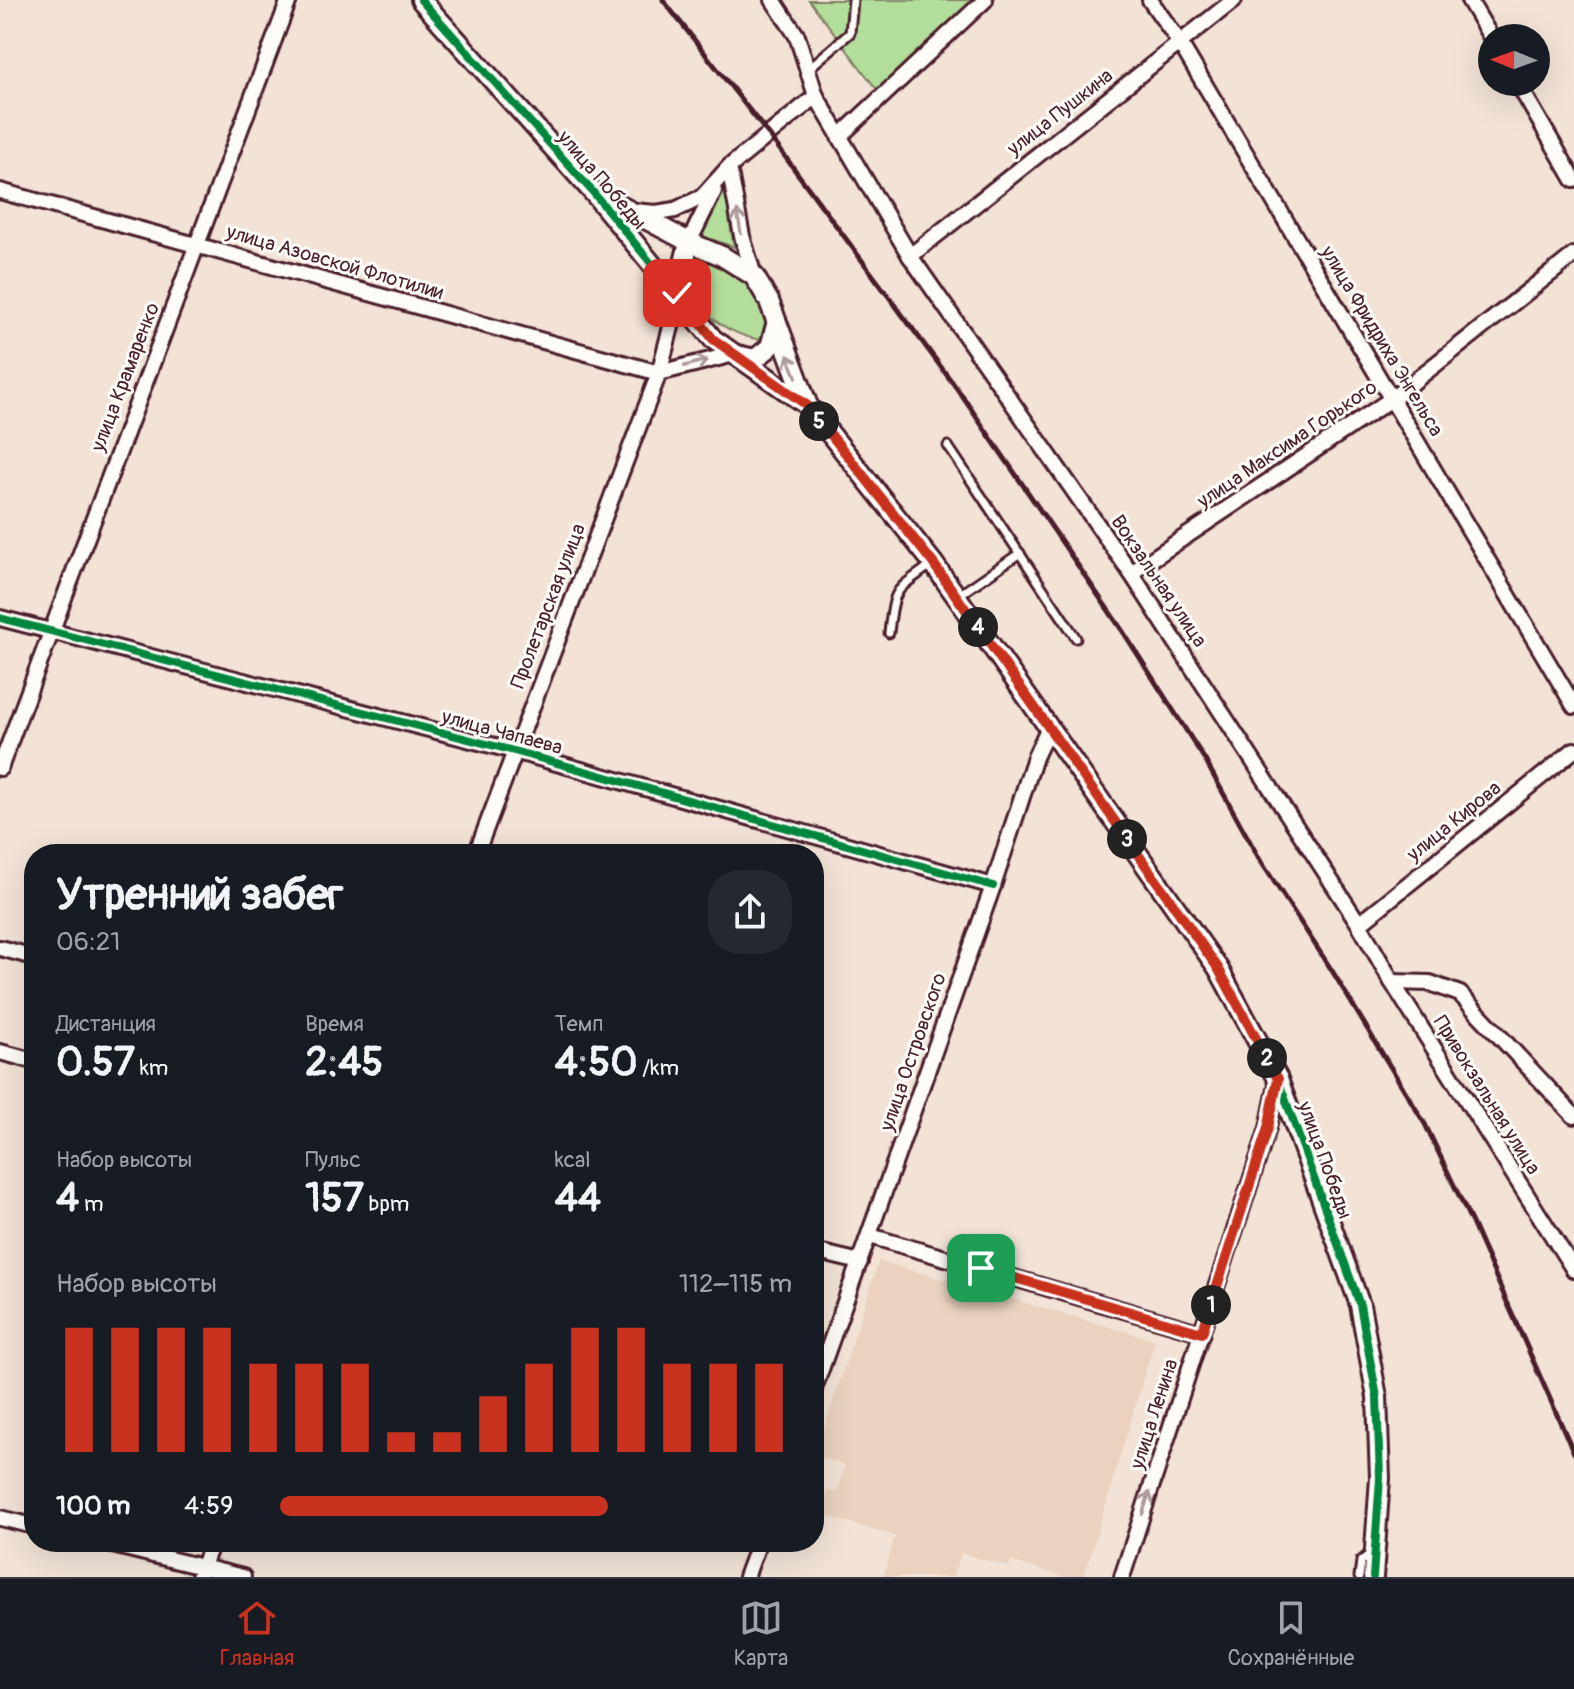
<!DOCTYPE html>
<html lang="ru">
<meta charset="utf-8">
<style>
:root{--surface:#171b24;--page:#242831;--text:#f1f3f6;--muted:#9ea1a6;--line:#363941;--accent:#c8321e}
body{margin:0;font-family:Pangolin,sans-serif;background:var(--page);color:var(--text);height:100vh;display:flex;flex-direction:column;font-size:30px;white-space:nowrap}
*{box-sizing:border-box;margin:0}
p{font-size:26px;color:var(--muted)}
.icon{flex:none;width:44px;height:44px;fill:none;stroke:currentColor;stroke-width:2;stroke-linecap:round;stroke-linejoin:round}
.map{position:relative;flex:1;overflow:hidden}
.panel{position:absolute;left:24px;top:844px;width:800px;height:708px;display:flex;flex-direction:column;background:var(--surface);border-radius:32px;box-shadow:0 8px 32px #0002}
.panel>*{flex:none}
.needle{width:52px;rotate:271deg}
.tools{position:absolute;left:1478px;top:24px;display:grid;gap:16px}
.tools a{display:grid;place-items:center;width:72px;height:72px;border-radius:50%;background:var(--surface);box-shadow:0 8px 32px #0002;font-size:40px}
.pin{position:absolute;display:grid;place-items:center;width:68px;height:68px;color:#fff;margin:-34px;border-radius:16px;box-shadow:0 4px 12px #0006}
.km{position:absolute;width:40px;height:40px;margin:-20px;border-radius:50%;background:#222;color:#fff;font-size:22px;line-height:40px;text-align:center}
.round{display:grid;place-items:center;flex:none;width:84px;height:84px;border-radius:32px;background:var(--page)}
.head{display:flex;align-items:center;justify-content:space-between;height:136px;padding:0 32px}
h1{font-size:44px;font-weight:700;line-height:60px}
.stats{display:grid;grid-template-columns:repeat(3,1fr);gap:12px;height:136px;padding:8px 32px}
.stats div{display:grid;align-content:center}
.stats b{font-size:40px;font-weight:700}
.stats small{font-size:22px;font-weight:400}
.stats p{font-size:22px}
.chart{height:224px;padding:16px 32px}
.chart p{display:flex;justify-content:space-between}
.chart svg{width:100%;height:144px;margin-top:8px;stroke:var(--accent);stroke-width:6}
ul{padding:0 32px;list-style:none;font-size:26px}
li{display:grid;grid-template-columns:128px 96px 1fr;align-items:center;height:60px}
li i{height:20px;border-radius:10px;background:var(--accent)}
.tab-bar{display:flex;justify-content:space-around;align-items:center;height:112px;border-top:2px solid var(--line);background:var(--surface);font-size:22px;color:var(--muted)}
.tab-bar a{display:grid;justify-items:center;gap:4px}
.tab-bar .on{color:var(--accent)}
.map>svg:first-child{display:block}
.built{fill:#ead2bf}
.green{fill:#b3dd9a;stroke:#7e7e62;stroke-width:2}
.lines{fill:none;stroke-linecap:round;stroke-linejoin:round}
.lane-casing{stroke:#4a1f2b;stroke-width:13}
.street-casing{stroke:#4a1f2b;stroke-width:20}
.secondary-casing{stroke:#4a1f2b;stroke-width:24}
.lane{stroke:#fdfcf7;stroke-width:7}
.street{stroke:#fdfcf7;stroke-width:14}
.secondary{stroke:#fdfcf7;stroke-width:18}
.rail{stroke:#4a1f2b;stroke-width:5}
.cycleway-casing{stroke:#fdfcf7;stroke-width:13}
.cycleway{stroke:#00873e;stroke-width:8}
.oneway{stroke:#ac999b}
.route-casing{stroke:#fff;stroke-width:16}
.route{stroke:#c8321e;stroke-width:10}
.labels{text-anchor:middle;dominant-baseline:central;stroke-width:6;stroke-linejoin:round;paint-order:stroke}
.street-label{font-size:20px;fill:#4a1f2b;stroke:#fdfcf7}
</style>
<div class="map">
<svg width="1574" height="1577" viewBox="0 0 1574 1577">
<rect width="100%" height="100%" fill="#f2e3d6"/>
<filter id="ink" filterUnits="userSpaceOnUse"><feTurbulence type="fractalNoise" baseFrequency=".0125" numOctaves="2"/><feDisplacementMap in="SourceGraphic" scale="16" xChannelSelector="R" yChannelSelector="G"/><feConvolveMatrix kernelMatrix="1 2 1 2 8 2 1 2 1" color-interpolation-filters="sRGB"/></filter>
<g filter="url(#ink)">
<polygon class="built" points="879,1261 1155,1340 1084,1577 1064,1577 1011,1561 1009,1567 961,1553 953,1577 883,1577 895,1536 820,1514 827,1490 837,1492 845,1465 815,1456"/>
<g class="green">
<polygon points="809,0 975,0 878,91"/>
<polygon points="727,181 729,218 734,247 699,235"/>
<path d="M714 259 745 278 767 310 768 335 763 340C727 337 672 299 699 260Z"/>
</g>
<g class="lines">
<defs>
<g id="lane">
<polyline points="808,69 850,33 853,0"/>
<polyline points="948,446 1076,638"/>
<polyline points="959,595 1020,553"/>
<path d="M889 633C894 584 896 592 933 563"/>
<polyline points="1359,1577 1361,1561 1370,1554"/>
</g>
<g id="street">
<polyline points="773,0 797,36 816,96 910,256 1131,573 1359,924 1392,982 1574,1270"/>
<polyline points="1150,0 1180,43 1574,706"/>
<polyline points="1469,0 1492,39"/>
<polyline points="1517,82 1574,180"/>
<polyline points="839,137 985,0"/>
<polyline points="729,167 742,236 754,276"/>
<polyline points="0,191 659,373"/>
<polyline points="634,211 656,213 675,210 702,197 729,167 816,96"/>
<polyline points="689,242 714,191"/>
<polyline points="910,256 1234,0"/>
<polyline points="659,373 734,354"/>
<polyline points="1131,573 1393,398 1574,255"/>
<polyline points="0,618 514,751 993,886"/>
<polyline points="0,768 289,0"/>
<polyline points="476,854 659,373 671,327 677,293"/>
<polyline points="1359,924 1574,750"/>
<polyline points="0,948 34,957"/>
<polyline points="1392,982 1430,983 1460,994 1574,1116"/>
<polyline points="0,1052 34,1061"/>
<polyline points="870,1236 1202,1333"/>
<polyline points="814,1251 860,1262"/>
<polyline points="814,1389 993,886 1035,757 1049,727"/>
<polyline points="0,1518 34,1526"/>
<polyline points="100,1542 243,1577"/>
<polyline points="199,1577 212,1542"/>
<polyline points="746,1577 759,1542"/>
<polyline points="1122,1577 1268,1128 1278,1079"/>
</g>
<g id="secondary">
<polyline points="421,0 592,191 713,339 808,406 933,563 1218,968 1278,1079 1360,1305 1377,1397 1380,1478 1373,1577"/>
<polyline points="598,194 689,242 722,256 754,276 769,301 808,406"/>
<polyline points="677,293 689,242"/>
<polyline points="737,355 755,359 770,347 776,325"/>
</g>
</defs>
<use href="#lane" class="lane-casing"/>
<use href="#street" class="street-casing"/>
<use href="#secondary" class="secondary-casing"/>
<use href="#lane" class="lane"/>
<use href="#street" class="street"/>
<use href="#secondary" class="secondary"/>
<polyline class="rail" points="663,0 769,135 958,390 1124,633 1205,760 1260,860 1331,969 1425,1124 1472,1223 1574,1453"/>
<defs>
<g id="cycleway">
<polyline points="421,0 592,191 713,339 808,406 933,563 1218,968 1278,1079 1360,1305 1377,1397 1380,1478 1373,1577"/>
<polyline points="0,618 514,751 993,886"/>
</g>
</defs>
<use href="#cycleway" class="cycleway-casing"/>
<use href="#cycleway" class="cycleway"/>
</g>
<defs><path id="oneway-shaft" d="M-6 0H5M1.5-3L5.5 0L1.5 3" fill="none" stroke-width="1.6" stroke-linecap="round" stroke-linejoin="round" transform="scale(2)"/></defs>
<g class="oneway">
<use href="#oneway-shaft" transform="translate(739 222) rotate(-100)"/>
<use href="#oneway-shaft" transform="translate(696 363) rotate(-15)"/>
<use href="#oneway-shaft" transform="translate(792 366) rotate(-112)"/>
<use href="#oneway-shaft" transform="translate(1146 1503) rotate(-72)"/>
</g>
</g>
<g class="lines" filter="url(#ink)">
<defs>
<polyline id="route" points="677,293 713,339 808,406 933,563 1218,968 1278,1079 1268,1128 1202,1333 981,1268"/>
</defs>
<use href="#route" class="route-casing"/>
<use href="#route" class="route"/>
</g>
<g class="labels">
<g class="street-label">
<text transform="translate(1060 112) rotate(-38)">улица Пушкина</text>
<text transform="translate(602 180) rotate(49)">улица Победы</text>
<text transform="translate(335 262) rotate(16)">улица Азовской Флотилии</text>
<text transform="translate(1382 341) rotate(59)">улица Фридриха Энгельса</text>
<text transform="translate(125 377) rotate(-69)">улица Крамаренко</text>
<text transform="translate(1287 444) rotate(-34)">улица Максима Горького</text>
<text transform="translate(1159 581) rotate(56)">Вокзальная улица</text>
<text transform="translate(548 606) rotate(-69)">Пролетарская улица</text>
<text transform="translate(502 732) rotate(15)">улица Чапаева</text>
<text transform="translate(1454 821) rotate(-39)">улица Кирова</text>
<text transform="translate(913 1052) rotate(-71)">улица Островского</text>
<text transform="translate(1487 1095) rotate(58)">Привокзальная улица</text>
<text transform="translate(1325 1160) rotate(70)">улица Победы</text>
<text transform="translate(1154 1414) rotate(-72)">улица Ленина</text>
</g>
</g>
</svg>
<div class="tools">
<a><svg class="needle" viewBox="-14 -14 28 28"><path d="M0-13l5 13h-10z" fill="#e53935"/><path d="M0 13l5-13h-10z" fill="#9ea1a6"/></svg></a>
</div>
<div class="pin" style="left:981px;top:1268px;background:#1e9e55"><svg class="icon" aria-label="arrive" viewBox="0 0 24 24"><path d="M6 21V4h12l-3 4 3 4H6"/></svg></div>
<div class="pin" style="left:677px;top:293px;background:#d93025"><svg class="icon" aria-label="check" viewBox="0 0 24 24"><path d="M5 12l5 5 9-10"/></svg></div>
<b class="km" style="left:1211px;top:1305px">1</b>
<b class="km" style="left:1267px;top:1058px">2</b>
<b class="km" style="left:1127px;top:839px">3</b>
<b class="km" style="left:978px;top:627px">4</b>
<b class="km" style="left:819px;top:421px">5</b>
<section class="panel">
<div class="head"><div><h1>Утренний забег</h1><p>06:21</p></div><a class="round"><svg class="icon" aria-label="share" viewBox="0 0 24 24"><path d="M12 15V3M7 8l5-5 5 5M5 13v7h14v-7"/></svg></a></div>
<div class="stats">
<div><p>Дистанция</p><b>0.57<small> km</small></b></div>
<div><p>Время</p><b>2:45</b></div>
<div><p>Темп</p><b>4:50<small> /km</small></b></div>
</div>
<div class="stats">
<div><p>Набор высоты</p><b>4<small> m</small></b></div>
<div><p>Пульс</p><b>157<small> bpm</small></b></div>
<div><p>kcal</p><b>44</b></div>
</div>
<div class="chart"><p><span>Набор высоты</span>112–115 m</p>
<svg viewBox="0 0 160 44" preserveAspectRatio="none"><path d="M5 44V6M15 44V6M25 44V6M35 44V6M45 44V17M55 44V17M65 44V17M75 44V38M85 44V38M95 44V27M105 44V17M115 44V6M125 44V6M135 44V17M145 44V17M155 44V17"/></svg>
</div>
<ul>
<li><b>100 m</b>4:59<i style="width:64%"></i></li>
</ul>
</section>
</div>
<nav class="tab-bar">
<a class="on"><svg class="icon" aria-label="home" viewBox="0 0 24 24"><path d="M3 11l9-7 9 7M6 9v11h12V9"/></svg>Главная</a>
<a><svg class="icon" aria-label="map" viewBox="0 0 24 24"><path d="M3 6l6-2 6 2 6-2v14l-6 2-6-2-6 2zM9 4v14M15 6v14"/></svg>Карта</a>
<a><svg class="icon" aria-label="saved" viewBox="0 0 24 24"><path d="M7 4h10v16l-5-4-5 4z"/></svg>Сохранённые</a>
</nav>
